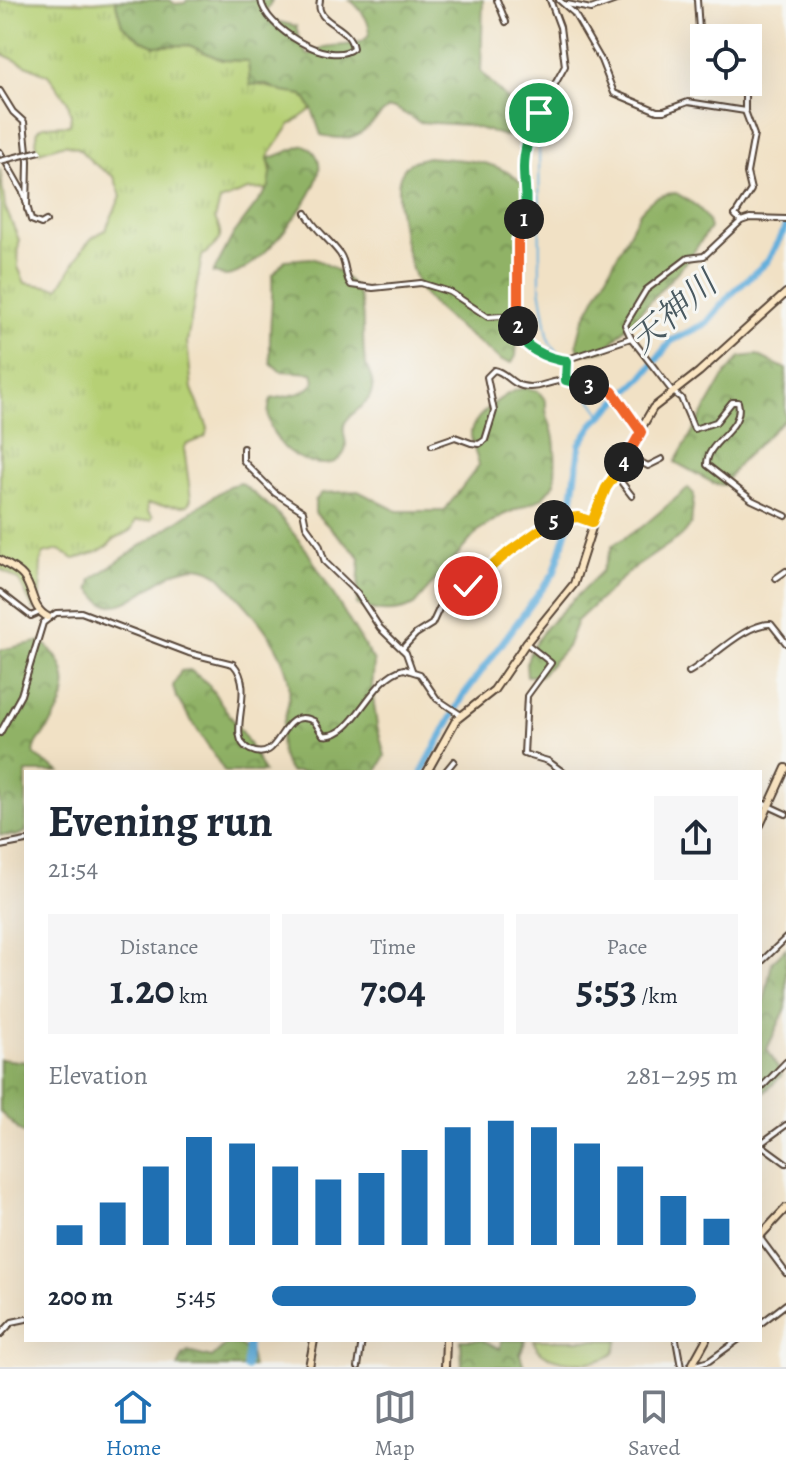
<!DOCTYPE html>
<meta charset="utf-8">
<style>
:root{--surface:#fff;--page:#f6f6f7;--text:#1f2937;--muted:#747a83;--line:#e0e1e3;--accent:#1f6fb2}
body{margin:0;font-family:Alegreya,"Noto Serif JP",serif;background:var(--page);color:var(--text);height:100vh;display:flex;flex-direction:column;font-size:30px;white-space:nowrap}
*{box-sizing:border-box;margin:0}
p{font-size:26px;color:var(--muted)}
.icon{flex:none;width:44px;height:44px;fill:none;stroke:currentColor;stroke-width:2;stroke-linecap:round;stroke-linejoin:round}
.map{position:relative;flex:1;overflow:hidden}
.drawer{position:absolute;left:24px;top:770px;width:738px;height:572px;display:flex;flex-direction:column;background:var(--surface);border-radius:0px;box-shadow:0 8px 32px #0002}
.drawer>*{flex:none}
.controls{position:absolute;left:690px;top:24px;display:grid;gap:16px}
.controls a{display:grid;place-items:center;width:72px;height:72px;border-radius:0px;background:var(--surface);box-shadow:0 8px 32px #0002;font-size:40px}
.pin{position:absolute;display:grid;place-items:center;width:68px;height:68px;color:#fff;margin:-34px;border:4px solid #fff;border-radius:50%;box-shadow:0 2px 8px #0007}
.km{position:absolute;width:40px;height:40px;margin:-20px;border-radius:50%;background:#222;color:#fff;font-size:22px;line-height:40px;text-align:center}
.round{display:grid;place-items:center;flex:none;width:84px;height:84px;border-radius:0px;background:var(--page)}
.head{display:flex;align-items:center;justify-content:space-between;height:136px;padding:0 24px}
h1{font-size:44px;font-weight:700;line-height:60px}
.stats{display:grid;grid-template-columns:repeat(3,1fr);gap:12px;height:136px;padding:8px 24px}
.stats div{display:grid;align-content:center;border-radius:0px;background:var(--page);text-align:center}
.stats b{font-size:40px;font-weight:700}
.stats small{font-size:22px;font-weight:400}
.stats p{font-size:22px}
.chart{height:224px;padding:16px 24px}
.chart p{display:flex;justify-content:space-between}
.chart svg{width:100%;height:144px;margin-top:8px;stroke:var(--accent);stroke-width:6}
ul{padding:0 24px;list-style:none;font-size:26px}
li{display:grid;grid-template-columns:128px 96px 1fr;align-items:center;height:60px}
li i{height:20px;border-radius:10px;background:var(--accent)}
.menu{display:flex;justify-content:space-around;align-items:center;height:112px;border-top:2px solid var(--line);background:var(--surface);font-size:22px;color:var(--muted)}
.menu a{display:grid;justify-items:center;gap:4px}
.menu .current{color:var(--accent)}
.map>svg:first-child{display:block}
.grass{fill:url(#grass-tufts);stroke:#787d4a;stroke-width:2}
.forest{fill:url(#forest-crowns);stroke:#666e42;stroke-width:2}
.pitch{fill:#b6d075;stroke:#787d4a;stroke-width:2}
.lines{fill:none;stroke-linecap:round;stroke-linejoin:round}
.stream{stroke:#63afdc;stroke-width:2}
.river{stroke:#63afdc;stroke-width:7}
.street-casing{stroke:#564537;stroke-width:8}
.secondary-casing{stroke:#564537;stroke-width:10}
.street{stroke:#fff;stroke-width:4}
.secondary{stroke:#fbe6c3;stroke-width:6}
.street-bridge-casing{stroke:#564537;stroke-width:8;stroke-linecap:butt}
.street-bridge{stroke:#fff;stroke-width:4}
.split-1-casing{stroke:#fff;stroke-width:16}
.split-2-casing{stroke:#fff;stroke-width:16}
.split-3-casing{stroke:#fff;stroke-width:16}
.split-4-casing{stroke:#fff;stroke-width:16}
.split-5-casing{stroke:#fff;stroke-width:16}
.split-6-casing{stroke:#fff;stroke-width:16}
.split-1{stroke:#22a559;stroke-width:10}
.split-2{stroke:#f0652b;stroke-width:10}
.split-3{stroke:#22a559;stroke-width:10}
.split-4{stroke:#f0652b;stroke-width:10}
.split-5{stroke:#f5b400;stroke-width:10}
.split-6{stroke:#f5b400;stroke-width:10}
.labels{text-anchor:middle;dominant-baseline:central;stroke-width:6;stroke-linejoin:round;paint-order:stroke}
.water-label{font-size:34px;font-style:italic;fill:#495960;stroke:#f6f6f2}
</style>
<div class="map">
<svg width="786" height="1367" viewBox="0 0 786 1367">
<defs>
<pattern id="grass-tufts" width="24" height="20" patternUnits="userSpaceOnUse" patternTransform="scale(2)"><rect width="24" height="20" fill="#b6d075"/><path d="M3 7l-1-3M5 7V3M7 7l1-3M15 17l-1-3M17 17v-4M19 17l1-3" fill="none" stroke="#9db365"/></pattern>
<pattern id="forest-crowns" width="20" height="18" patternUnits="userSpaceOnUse" patternTransform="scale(2)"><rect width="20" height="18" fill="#90b266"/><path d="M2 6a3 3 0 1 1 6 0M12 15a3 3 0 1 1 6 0" fill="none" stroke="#779153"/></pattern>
</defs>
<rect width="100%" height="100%" fill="#f6f6f2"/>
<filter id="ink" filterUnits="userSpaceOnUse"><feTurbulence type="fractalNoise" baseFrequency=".0125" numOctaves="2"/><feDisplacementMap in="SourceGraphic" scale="16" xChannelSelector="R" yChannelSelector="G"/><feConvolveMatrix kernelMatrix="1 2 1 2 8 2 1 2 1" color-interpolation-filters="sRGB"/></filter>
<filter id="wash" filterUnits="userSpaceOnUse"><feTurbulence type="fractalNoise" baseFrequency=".006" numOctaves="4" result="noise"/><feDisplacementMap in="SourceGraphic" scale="32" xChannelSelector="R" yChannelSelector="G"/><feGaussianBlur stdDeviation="1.8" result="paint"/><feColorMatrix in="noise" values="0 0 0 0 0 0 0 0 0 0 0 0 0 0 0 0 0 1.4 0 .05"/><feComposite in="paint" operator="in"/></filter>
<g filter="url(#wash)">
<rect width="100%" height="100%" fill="#f1e1c5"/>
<path class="grass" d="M0 0 94 2 115 0 122 25 143 41 155 46 189 45 222 60 249 61 254 84 303 95 312 109 290 125 268 157 272 178 268 189 248 190 220 201 215 219C227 239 217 244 202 256L187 342 192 389 208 428 205 437 187 444 184 448 191 499 188 505 183 506 147 504 148 512 153 517 151 520 135 521C132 534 126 532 116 538 112 540 110 544 106 547 97 553 84 557 74 559L59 550 43 554C36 573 47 592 34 610L19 580 0 569V169L5 207 19 240 18 267 25 283 59 288 84 247 92 238 106 229 121 196 114 177 93 163 78 148 65 144 39 152 36 142 38 130 44 126 70 125 71 115 68 102 48 75 0 53Z"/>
<g class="forest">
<path d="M115 0H170L175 4 185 3 187 0H272L265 14 267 19 296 26 301 45 308 55C315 53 319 49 325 47 335 45 347 46 357 43 383 36 362 9 350 0H483L481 72 521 114V125L516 135 505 136 467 125 419 122 395 108H388C362 130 360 145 321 135L312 109 303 95 283 92 264 84 250 85 248 61 222 60 189 45 155 46 142 41 122 25Z"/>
<path d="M304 145C317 151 322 162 318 176 311 203 255 275 226 276 225 276 214 273 213 273L233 235 269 187 272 168 268 159Z"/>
<path d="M428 157C464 161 495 157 523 184L522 276 516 356 512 363 502 361C480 343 438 315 422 292 409 273 390 191 402 172 408 161 416 160 428 157Z"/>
<path d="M676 193C691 202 706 209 710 228L687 261 605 350 580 354 577 343 582 323 640 212C651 199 658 194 676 193Z"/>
<path d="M311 258C328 263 350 277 358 294 366 311 361 342 365 361 367 371 375 381 372 391 367 408 351 411 345 423 340 433 350 443 344 453 332 475 293 460 281 444 270 430 265 417 271 399 286 396 307 395 315 381L313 373 280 371 271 363C267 334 274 305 272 276L285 260Z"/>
<polygon points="757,355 786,369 785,419 741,461 723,485 715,484 675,462 725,375 740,357"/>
<path d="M526 388 538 391 546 401C545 418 550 419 553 434 557 449 555 467 555 483L541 499 503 515 479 530 414 605C397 614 374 613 357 604L360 557 315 513V501L322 493 358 491 397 511H444L479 465C477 456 470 441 471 432 474 415 509 389 526 388Z"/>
<path d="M241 483 277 513 306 549 374 662 372 690 377 726 385 756 377 772H290C267 739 293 716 289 683 283 642 246 605 219 576 213 570 206 568 197 567 161 567 130 616 103 603 99 600 94 593 90 589L92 579 229 486Z"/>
<polygon points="688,488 694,494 691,524 684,534 630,571 577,621 567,647 540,676 527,676 526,664 531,650 546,627 602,571 613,545 642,527"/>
<path d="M42 641C72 668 72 694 49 727 42 737 34 742 34 755L60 772H26V832L16 836 0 835V650Z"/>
<polygon points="190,670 207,683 247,740 264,772 225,772 176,697 173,686 181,671"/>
<polygon points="786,948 786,1008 767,1049 782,1075 760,1097 760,1010 764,1003 772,962"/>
<polygon points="0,1059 26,1062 26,1134 21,1132 0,1112"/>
<polygon points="461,1340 483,1340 500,1349 501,1340 526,1340 520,1354 524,1367 462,1367"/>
<polygon points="239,1344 250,1353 253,1367 178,1367 183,1356 188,1352 212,1358 226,1345"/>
</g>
<path class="pitch" d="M534 1340H618C616 1344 616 1349 614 1353 601 1367 537 1367 534 1340Z"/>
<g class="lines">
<polyline class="stream" points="548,101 539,123 540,288 549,341 602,415"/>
<g class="river">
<polyline points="422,772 463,696 554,573 569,524 580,444 593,424 643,377 671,341 707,323 731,294 768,261 786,226"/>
<polyline points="246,1367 248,1340"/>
</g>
</g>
</g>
<g filter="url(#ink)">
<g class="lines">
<defs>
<g id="street">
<path d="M261 0C264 27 330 68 353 48 349 23 314 25 320 0"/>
<polyline points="497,0 506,22"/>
<polyline points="559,0 574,13 601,60 614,93 657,111 664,111 688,102 745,111"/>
<polyline points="697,0 700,45 704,52"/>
<polyline points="567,4 591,9 616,0"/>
<polyline points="0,91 13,112 24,122 28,161 27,209"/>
<polyline points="0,152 24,194 31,220 41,224 46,221"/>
<path d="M306 213C315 230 329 239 340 254 347 264 344 276 351 285L373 288 421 283 450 292 488 317 501 316 515 327 522 342 562 361 631 338"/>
<path d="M786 219 750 218 741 221 704 256 688 258 646 290 625 325 631 338 673 392 681 398 694 429 716 422 732 402H738C745 431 706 440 707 465L752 500 786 516"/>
<polyline points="741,221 735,215 751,190 747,173 754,135 745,111 745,82"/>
<polyline points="518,330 518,241 527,205 524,172 527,141 539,113 565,66 560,27 550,0"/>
<polyline points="566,380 567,361"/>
<path d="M432 445 455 437 471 443 479 444 485 440 494 411 487 377 494 370C506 372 510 383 522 386 538 390 551 380 567 380 581 381 598 386 612 391L639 429"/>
<polyline points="243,448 243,460 247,465 275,493 303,511 306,526 319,544 325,562 357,593 380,628 406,653 412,670"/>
<polyline points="628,455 648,466 662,459"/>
<polyline points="615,474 632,496"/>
<polyline points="776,578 786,571"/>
<polyline points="0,592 31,616 40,612"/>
<polyline points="526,643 551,663 527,696 524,754 548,761 563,772"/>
<path d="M402 649 416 634 432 624 446 594C455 590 466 588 475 582 512 558 542 504 592 522"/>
<path d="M689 672C712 659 745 623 771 624L786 643"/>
<path d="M0 733 21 695 43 623 56 613 81 612 189 653 233 664C258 690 223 737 250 750 283 766 278 704 314 721L323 735C354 741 370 676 404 669L420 674 437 699 461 715"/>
<polyline points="445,772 454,761"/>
<polyline points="760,802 786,814"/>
<polyline points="0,846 26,841"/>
<polyline points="760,963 786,938"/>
<polyline points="760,1089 786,1062"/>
<polyline points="760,1144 786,1125"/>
<polyline points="760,1144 786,1163"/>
<polyline points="760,1238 786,1273"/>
<polyline points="760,1324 786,1304"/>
<polyline points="0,1335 12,1322 26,1319"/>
<polyline points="676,1340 681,1367"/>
<polyline points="692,1366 709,1361 738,1340"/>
<polyline points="358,1367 362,1340"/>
</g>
<g id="secondary">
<path d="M0 560C7 565 17 569 23 576 34 589 31 609 48 617"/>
<polyline points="427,772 456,720 494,690 526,643 574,584 602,496 653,408 699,372 786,293"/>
<polyline points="760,825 786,768"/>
<polyline points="760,1236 786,1208"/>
<polyline points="309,1367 314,1340"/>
<polyline points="445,1367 446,1340"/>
<polyline points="691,1367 706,1340"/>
</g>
</defs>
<use href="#street" class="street-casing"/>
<use href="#secondary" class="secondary-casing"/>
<use href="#street" class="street"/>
<use href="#secondary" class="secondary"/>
<defs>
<polyline id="street-bridge" points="0,161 40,151"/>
</defs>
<use href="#street-bridge" class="street-bridge-casing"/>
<use href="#street-bridge" class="street-bridge"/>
</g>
</g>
<g class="lines" filter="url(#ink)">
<defs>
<path id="split-1" d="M524 219C528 201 524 186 524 168 524 148 530 131 539 113"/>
<polyline id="split-2" points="518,326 518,241 524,219"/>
<path id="split-3" d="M518 326C518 347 548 359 567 361L566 380 589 385"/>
<polyline id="split-4" points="589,385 612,391 641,432 624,462"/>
<polyline id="split-5" points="554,520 578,517 592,522 606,488 624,462"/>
<polyline id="split-6" points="468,586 510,551 554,520"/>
</defs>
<use href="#split-1" class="split-1-casing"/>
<use href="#split-2" class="split-2-casing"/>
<use href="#split-3" class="split-3-casing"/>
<use href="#split-4" class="split-4-casing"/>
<use href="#split-5" class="split-5-casing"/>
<use href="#split-6" class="split-6-casing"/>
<use href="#split-1" class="split-1"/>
<use href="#split-2" class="split-2"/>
<use href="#split-3" class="split-3"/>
<use href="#split-4" class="split-4"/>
<use href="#split-5" class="split-5"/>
<use href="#split-6" class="split-6"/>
</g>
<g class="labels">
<g class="water-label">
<text transform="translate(673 312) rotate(-41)">天神川</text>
</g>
</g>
</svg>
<div class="controls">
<a><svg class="icon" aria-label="locate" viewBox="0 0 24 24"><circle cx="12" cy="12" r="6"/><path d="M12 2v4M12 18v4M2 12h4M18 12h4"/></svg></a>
</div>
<div class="pin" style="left:539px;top:113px;background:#1e9e55"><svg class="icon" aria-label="arrive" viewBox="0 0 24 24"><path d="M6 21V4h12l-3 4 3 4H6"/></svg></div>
<div class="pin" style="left:468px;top:586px;background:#d93025"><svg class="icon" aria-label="check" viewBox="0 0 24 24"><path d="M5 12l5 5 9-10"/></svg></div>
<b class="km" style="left:524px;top:219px">1</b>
<b class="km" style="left:518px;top:326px">2</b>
<b class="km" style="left:589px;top:385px">3</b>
<b class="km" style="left:624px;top:462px">4</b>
<b class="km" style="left:554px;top:520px">5</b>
<section class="drawer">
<div class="head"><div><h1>Evening run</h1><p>21:54</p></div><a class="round"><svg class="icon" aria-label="share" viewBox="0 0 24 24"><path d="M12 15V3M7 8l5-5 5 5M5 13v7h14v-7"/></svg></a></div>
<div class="stats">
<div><p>Distance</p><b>1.20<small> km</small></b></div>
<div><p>Time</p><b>7:04</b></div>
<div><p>Pace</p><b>5:53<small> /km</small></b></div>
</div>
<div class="chart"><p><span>Elevation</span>281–295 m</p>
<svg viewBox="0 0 160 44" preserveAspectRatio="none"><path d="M5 44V38M15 44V31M25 44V20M35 44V11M45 44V13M55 44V20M65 44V24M75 44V22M85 44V15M95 44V8M105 44V6M115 44V8M125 44V13M135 44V20M145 44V29M155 44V36"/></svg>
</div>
<ul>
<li><b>200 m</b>5:45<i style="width:91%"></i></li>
</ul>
</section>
</div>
<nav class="menu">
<a class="current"><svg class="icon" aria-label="home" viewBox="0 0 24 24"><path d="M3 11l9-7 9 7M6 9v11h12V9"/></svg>Home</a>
<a><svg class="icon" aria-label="map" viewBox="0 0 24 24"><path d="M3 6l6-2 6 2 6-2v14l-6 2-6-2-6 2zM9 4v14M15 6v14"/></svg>Map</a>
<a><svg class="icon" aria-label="saved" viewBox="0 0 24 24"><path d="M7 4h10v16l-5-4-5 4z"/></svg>Saved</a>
</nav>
